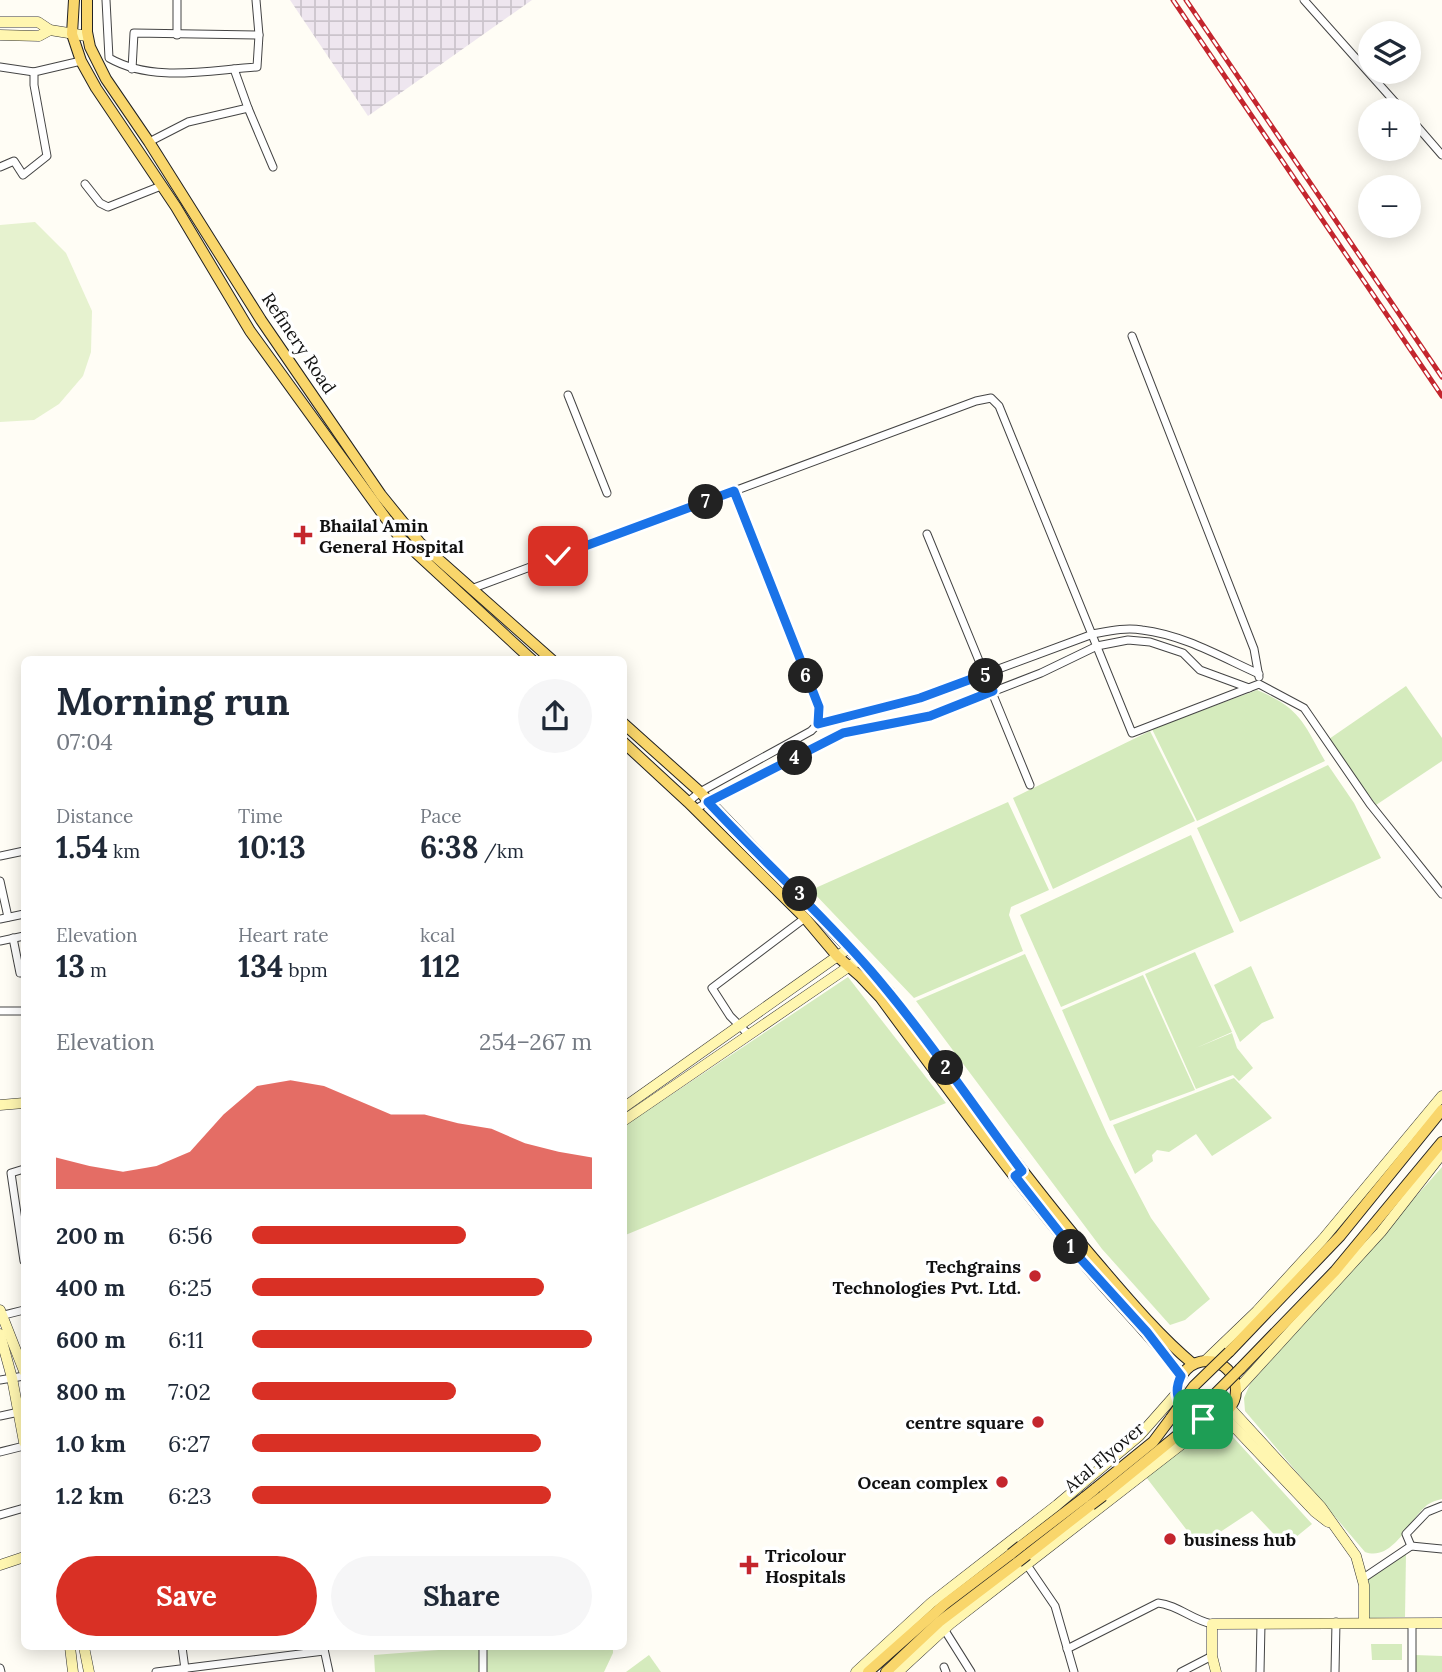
<!DOCTYPE html>
<meta charset="utf-8">
<style>
:root{--surface:#fff;--page:#f6f6f7;--text:#1f2937;--muted:#747a83;--accent:#d93025}
body{margin:0;font-family:Lora,serif;background:var(--page);color:var(--text);height:100vh;display:flex;flex-direction:column;font-size:26px;white-space:nowrap}
*{box-sizing:border-box;margin:0}
p{font-size:23px;color:var(--muted)}
.icon{flex:none;width:38px;height:38px;fill:none;stroke:currentColor;stroke-width:2;stroke-linecap:round;stroke-linejoin:round}
.map{position:relative;flex:1;overflow:hidden}
.drawer{position:absolute;left:21px;top:656px;width:606px;height:994px;display:flex;flex-direction:column;background:var(--surface);border-radius:10px;box-shadow:0 4px 18px #0003}
.drawer>*{flex:none}
.controls{position:absolute;left:1358px;top:21px;display:grid;gap:14px}
.controls a{display:grid;place-items:center;width:63px;height:63px;border-radius:50%;background:var(--surface);box-shadow:0 4px 18px #0003;font-size:35px}
.pin{position:absolute;display:grid;place-items:center;width:60px;height:60px;color:#fff;margin:-30px;border-radius:14px;box-shadow:0 4px 10px #0006}
.km{position:absolute;width:35px;height:35px;margin:-18px;border-radius:50%;background:#222;color:#fff;font-size:19px;line-height:35px;text-align:center}
.round{display:grid;place-items:center;flex:none;width:74px;height:74px;border-radius:37px;background:var(--page)}
.head{display:flex;align-items:center;justify-content:space-between;height:119px;padding:0 35px}
h1{font-size:38px;font-weight:700;line-height:52px}
.figures{display:grid;grid-template-columns:repeat(3,1fr);gap:10px;height:119px;padding:7px 35px}
.figures div{display:grid;align-content:center}
.figures b{font-size:30px;font-weight:700}
.figures small{font-size:19px;font-weight:400}
.figures p{font-size:19px}
.chart{height:196px;padding:14px 35px}
.chart p{display:flex;justify-content:space-between}
.chart svg{width:100%;height:126px;margin-top:7px;fill:var(--accent);opacity:.7}
.primary-button{display:flex;gap:14px;margin-top:auto;padding:14px 35px}
.primary-button a{flex:1;height:80px;border-radius:42px;background:var(--accent);color:#fff;font-size:28px;font-weight:700;line-height:80px;text-align:center}
.primary-button a+a{background:var(--page);color:var(--text)}
ul{padding:0 35px;list-style:none;font-size:23px}
li{display:grid;grid-template-columns:112px 84px 1fr;align-items:center;height:52px}
li i{height:18px;border-radius:9px;background:var(--accent)}
.map>svg:first-child{display:block}
.industrial{fill:url(#industrial-grid)}
.green{fill:#d5ebbd}
.pitch{fill:#e6f2cf}
.lines{fill:none;stroke-linecap:round;stroke-linejoin:round}
.street-casing{stroke:#444;stroke-width:9}
.secondary-casing{stroke:#333;stroke-width:11}
.primary-casing{stroke:#222;stroke-width:12}
.street{stroke:#fff;stroke-width:7}
.secondary{stroke:#fff6b0;stroke-width:10}
.primary{stroke:#f9d66b;stroke-width:10}
.rail-casing{stroke:#c4262e;stroke-width:5}
.rail{stroke:#fff;stroke-width:2.5;stroke-dasharray:8;stroke-linecap:butt}
.primary-bridge-casing{stroke:#222;stroke-width:12;stroke-linecap:butt}
.primary-bridge{stroke:#f9d66b;stroke-width:10}
.route-casing{stroke:#fff;stroke-width:14}
.route{stroke:#1a73e8;stroke-width:9}
.poi-dot{fill:#c4262e;stroke:#fff;stroke-width:2.5}
.labels{text-anchor:middle;dominant-baseline:central;stroke-width:7;stroke-linejoin:round;paint-order:stroke}
.street-label{font-size:18px;fill:#111;stroke:#fff}
.poi-label{font-size:18px;font-weight:bold;fill:#111;stroke:#fff;text-anchor:start}
</style>
<div class="map">
<svg width="1442" height="1672" viewBox="0 0 1442 1672">
<defs>
<pattern id="industrial-grid" width="8" height="8" patternUnits="userSpaceOnUse" patternTransform="scale(1.75)"><rect width="8" height="8" fill="#eee6ef"/><path d="M0 4h8M4 0v8" fill="none" stroke="#cbc4cc"/></pattern>
</defs>
<rect width="100%" height="100%" fill="#fffdf5"/>
<polygon class="industrial" points="290,0 532,0 368,116"/>
<g class="green">
<polygon points="1406,686 1442,738 1442,761 1376,805 1329,739"/>
<path d="M1257 690C1300 708 1303 722 1325 761L1197 821 1152 729Z"/>
<polygon points="1150,731 1195,821 1053,889 1013,798"/>
<polygon points="1328,765 1354,803 1381,858 1240,922 1197,828"/>
<polygon points="1008,802 1049,890 1011,907 1009,915 1023,951 914,998 811,890"/>
<polygon points="1191,835 1234,932 1061,1007 1020,915"/>
<polygon points="1195,952 1232,1032 1196,1048 1232,1033 1237,1048 1253,1068 1239,1081 1233,1075 1196,1089 1145,974"/>
<polygon points="1025,954 1108,1136 1151,1218 1210,1299 1185,1320 1170,1325 1102,1249 916,1001"/>
<polygon points="1251,966 1274,1018 1262,1023 1240,1042 1214,985"/>
<polygon points="1143,975 1195,1090 1110,1121 1062,1010"/>
<polygon points="848,977 946,1103 623,1236 623,1127"/>
<polygon points="1234,1078 1272,1118 1212,1156 1196,1134 1169,1152 1157,1150 1152,1155 1153,1161 1135,1174 1113,1125"/>
<path d="M1442 1167V1499C1437 1500 1431 1502 1427 1505 1409 1520 1393 1562 1365 1552L1245 1411 1244 1398 1250 1384Z"/>
<polygon points="1217,1424 1223,1426 1312,1524 1285,1546 1252,1511 1199,1546 1146,1477 1209,1427"/>
<polygon points="1406,1553 1405,1617 1368,1618 1368,1579"/>
<polygon points="1371,1644 1402,1644 1402,1660 1372,1660"/>
<polygon points="477,1647 613,1647 613,1653 604,1672 375,1672 374,1655"/>
<polygon points="649,1655 661,1672 626,1672"/>
<polygon points="1415,1655 1442,1656 1442,1672 1415,1672"/>
</g>
<polygon class="pitch" points="35,222 66,253 92,311 91,352 83,376 59,404 34,420 0,422 0,225"/>
<g class="lines">
<defs>
<g id="street">
<path d="M106 0 109 58C153 83 208 70 257 67L259 35 256 0"/>
<polyline points="1304,0 1402,110"/>
<polyline points="177,35 177,0"/>
<polyline points="0,67 34,72"/>
<polyline points="132,69 134,33 259,35"/>
<polyline points="234,69 248,108"/>
<polyline points="1409,117 1442,155"/>
<polyline points="149,142 188,122 248,108 273,167"/>
<polyline points="0,167 14,161 23,175 47,156 34,85 34,72 81,61"/>
<polyline points="85,184 100,203 108,207 161,186"/>
<polyline points="1132,336 1254,649 1259,677"/>
<polyline points="568,395 607,493"/>
<polyline points="734,491 819,707 818,724"/>
<polyline points="927,534 1030,785"/>
<polyline points="471,589 976,401 991,398 999,406 1132,733 1259,684 1304,708 1370,804 1442,894"/>
<path d="M688 802 700 792 811 731 818 724 920 698 1093 634C1109 631 1126 627 1142 630 1184 635 1221 657 1259 674"/>
<polyline points="695,809 843,733 930,716 1041,673 1097,646 1128,640 1150,642 1183,653 1200,670 1249,688"/>
<polyline points="0,856 24,851"/>
<polyline points="0,881 8,917"/>
<polyline points="0,919 24,914"/>
<polyline points="13,938 20,973 24,972"/>
<polyline points="0,941 24,936"/>
<polyline points="0,1011 24,1011"/>
<polyline points="749,1035 730,1016 712,988 805,918"/>
<polyline points="24,1169 11,1173 24,1261"/>
<polyline points="0,1316 24,1310"/>
<polyline points="0,1380 24,1376"/>
<polyline points="0,1416 19,1412"/>
<polyline points="0,1452 24,1446"/>
<polyline points="0,1515 24,1508"/>
<polyline points="1411,1546 1406,1534 1427,1512 1442,1506"/>
<polyline points="1025,1562 1055,1606 1074,1672"/>
<polyline points="1362,1579 1411,1546 1442,1549"/>
<polyline points="1412,1623 1412,1672"/>
<polyline points="944,1629 971,1672"/>
<polyline points="182,1647 185,1669"/>
<polyline points="483,1647 483,1672"/>
<polyline points="324,1649 329,1672"/>
<path d="M1067 1649 1158 1603C1178 1605 1192 1620 1212 1624"/>
<polyline points="944,1667 946,1672"/>
<polyline points="0,1668 1,1672"/>
<polyline points="156,1672 324,1651"/>
<polyline points="1181,1672 1212,1656"/>
<polyline points="1260,1672 1261,1624"/>
<polyline points="1335,1672 1336,1622"/>
</g>
<g id="secondary">
<polyline points="0,22 38,22 50,30 87,36"/>
<polyline points="0,35 39,36 50,30"/>
<polyline points="0,1105 24,1103"/>
<polyline points="623,1108 849,948"/>
<polyline points="623,1121 860,959"/>
<polyline points="0,1310 24,1371"/>
<polyline points="0,1334 12,1378 24,1442"/>
<polyline points="1206,1360 1257,1311 1323,1239 1442,1096"/>
<polyline points="1236,1391 1381,1232 1442,1154"/>
<polyline points="1230,1408 1321,1507 1356,1556 1364,1585 1364,1622"/>
<polyline points="1223,1415 1315,1512 1328,1522"/>
<polyline points="0,1565 24,1557"/>
<polyline points="70,1647 73,1672"/>
<polyline points="84,1647 89,1672"/>
<polyline points="856,1672 931,1603 1057,1505 1139,1436 1177,1393"/>
<polyline points="898,1672 950,1624 1191,1437 1208,1419"/>
<polyline points="1216,1672 1212,1656 1212,1624 1442,1623"/>
</g>
<g id="primary">
<polyline points="74,0 72,34 81,61 96,88 176,207 250,331 400,538 532,660"/>
<polyline points="87,0 87,32 90,47 106,79 149,142 261,320 381,495 420,543 552,660"/>
<path d="M623 723 700 792 869 969 890 993C957 1083 1022 1174 1094 1259 1125 1295 1157 1334 1193 1364"/>
<path d="M623 742 688 802 805 918 837 956 861 977 880 997C944 1084 1008 1171 1077 1255 1110 1296 1149 1333 1181 1375"/>
<polyline points="1229,1352 1340,1236 1442,1110"/>
<circle cx="1207" cy="1390" r="29"/>
<polyline points="1240,1369 1335,1271 1442,1142"/>
<polyline points="1095,1489 1153,1442 1171,1418"/>
<polyline points="1103,1496 1189,1426"/>
<polyline points="1021,1546 1085,1497"/>
<polyline points="1027,1555 1091,1505"/>
<polyline points="868,1672 945,1604 1011,1554"/>
<polyline points="886,1672 939,1622 1018,1562"/>
</g>
</defs>
<use href="#street" class="street-casing"/>
<use href="#secondary" class="secondary-casing"/>
<use href="#primary" class="primary-casing"/>
<use href="#street" class="street"/>
<use href="#secondary" class="secondary"/>
<use href="#primary" class="primary"/>
<defs>
<g id="rail">
<polyline points="1173,0 1442,396"/>
<polyline points="1186,0 1442,377"/>
</g>
</defs>
<use href="#rail" class="rail-casing"/>
<use href="#rail" class="rail"/>
<defs>
<g id="primary-bridge">
<polyline points="1171,1418 1194,1386 1229,1352"/>
<polyline points="1189,1426 1214,1395 1240,1369"/>
<polyline points="1085,1497 1095,1489"/>
<polyline points="1091,1505 1103,1496"/>
<polyline points="1011,1554 1021,1546"/>
<polyline points="1018,1562 1027,1555"/>
</g>
</defs>
<use href="#primary-bridge" class="primary-bridge-casing"/>
<use href="#primary-bridge" class="primary-bridge"/>
</g>
<g class="lines">
<defs>
<path id="route" d="M558 556 734 491 819 707 818 724 920 698 985 674 993 691 930 716 843 733 708 802C761 859 820 912 871 971 925 1034 972 1104 1022 1171L1015 1176 1078 1256 1147 1332 1181 1376C1171 1396 1182 1413 1203 1419"/>
</defs>
<use href="#route" class="route-casing"/>
<use href="#route" class="route"/>
</g>
<g class="poi-dot">
<path d="M299.5 524.5h7v7h7v7h-7v7h-7v-7h-7v-7h7z"/>
<circle cx="1035" cy="1276" r="7"/>
<circle cx="1038" cy="1422" r="7"/>
<circle cx="1002" cy="1482" r="7"/>
<circle cx="1170" cy="1539" r="7"/>
<path d="M745.5 1554.5h7v7h7v7h-7v7h-7v-7h-7v-7h7z"/>
</g>
<g class="labels">
<g class="street-label">
<text transform="translate(299 343) rotate(56)">Refinery Road</text>
<text transform="translate(1104 1457) rotate(-40)">Atal Flyover</text>
</g>
<g class="poi-label">
<text x="319" y="525">Bhailal Amin<tspan x="319" dy="21">General Hospital</tspan></text>
<text x="1021" y="1266" text-anchor="end">Techgrains<tspan x="1021" dy="21">Technologies Pvt. Ltd.</tspan></text>
<text x="1024" y="1422" text-anchor="end">centre square</text>
<text x="988" y="1482" text-anchor="end">Ocean complex</text>
<text x="1184" y="1539">business hub</text>
<text x="765" y="1555">Tricolour<tspan x="765" dy="21">Hospitals</tspan></text>
</g>
</g>
</svg>
<div class="controls">
<a><svg class="icon" aria-label="layers" viewBox="0 0 24 24"><path d="M12 4l9 5-9 5-9-5zM3 14l9 5 9-5"/></svg></a>
<a>+</a>
<a>−</a>
</div>
<div class="pin" style="left:1203px;top:1419px;background:#1e9e55"><svg class="icon" aria-label="arrive" viewBox="0 0 24 24"><path d="M6 21V4h12l-3 4 3 4H6"/></svg></div>
<div class="pin" style="left:558px;top:556px;background:#d93025"><svg class="icon" aria-label="check" viewBox="0 0 24 24"><path d="M5 12l5 5 9-10"/></svg></div>
<b class="km" style="left:1071px;top:1247px">1</b>
<b class="km" style="left:946px;top:1068px">2</b>
<b class="km" style="left:800px;top:894px">3</b>
<b class="km" style="left:795px;top:758px">4</b>
<b class="km" style="left:986px;top:676px">5</b>
<b class="km" style="left:806px;top:676px">6</b>
<b class="km" style="left:706px;top:502px">7</b>
<section class="drawer">
<div class="head"><div><h1>Morning run</h1><p>07:04</p></div><a class="round"><svg class="icon" aria-label="share" viewBox="0 0 24 24"><path d="M12 15V3M7 8l5-5 5 5M5 13v7h14v-7"/></svg></a></div>
<div class="figures">
<div><p>Distance</p><b>1.54<small> km</small></b></div>
<div><p>Time</p><b>10:13</b></div>
<div><p>Pace</p><b>6:38<small> /km</small></b></div>
</div>
<div class="figures">
<div><p>Elevation</p><b>13<small> m</small></b></div>
<div><p>Heart rate</p><b>134<small> bpm</small></b></div>
<div><p>kcal</p><b>112</b></div>
</div>
<div class="chart"><p><span>Elevation</span>254–267 m</p>
<svg viewBox="0 0 160 44" preserveAspectRatio="none"><path d="M0 44V33L10 36L20 38L30 36L40 31L50 18L60 8L70 6L80 8L90 13L100 18L110 18L120 21L130 23L140 28L150 31L160 33V44z"/></svg>
</div>
<ul>
<li><b>200 m</b>6:56<i style="width:63%"></i></li>
<li><b>400 m</b>6:25<i style="width:86%"></i></li>
<li><b>600 m</b>6:11<i style="width:100%"></i></li>
<li><b>800 m</b>7:02<i style="width:60%"></i></li>
<li><b>1.0 km</b>6:27<i style="width:85%"></i></li>
<li><b>1.2 km</b>6:23<i style="width:88%"></i></li>
</ul>
<div class="primary-button"><a>Save</a><a>Share</a></div>
</section>
</div>
